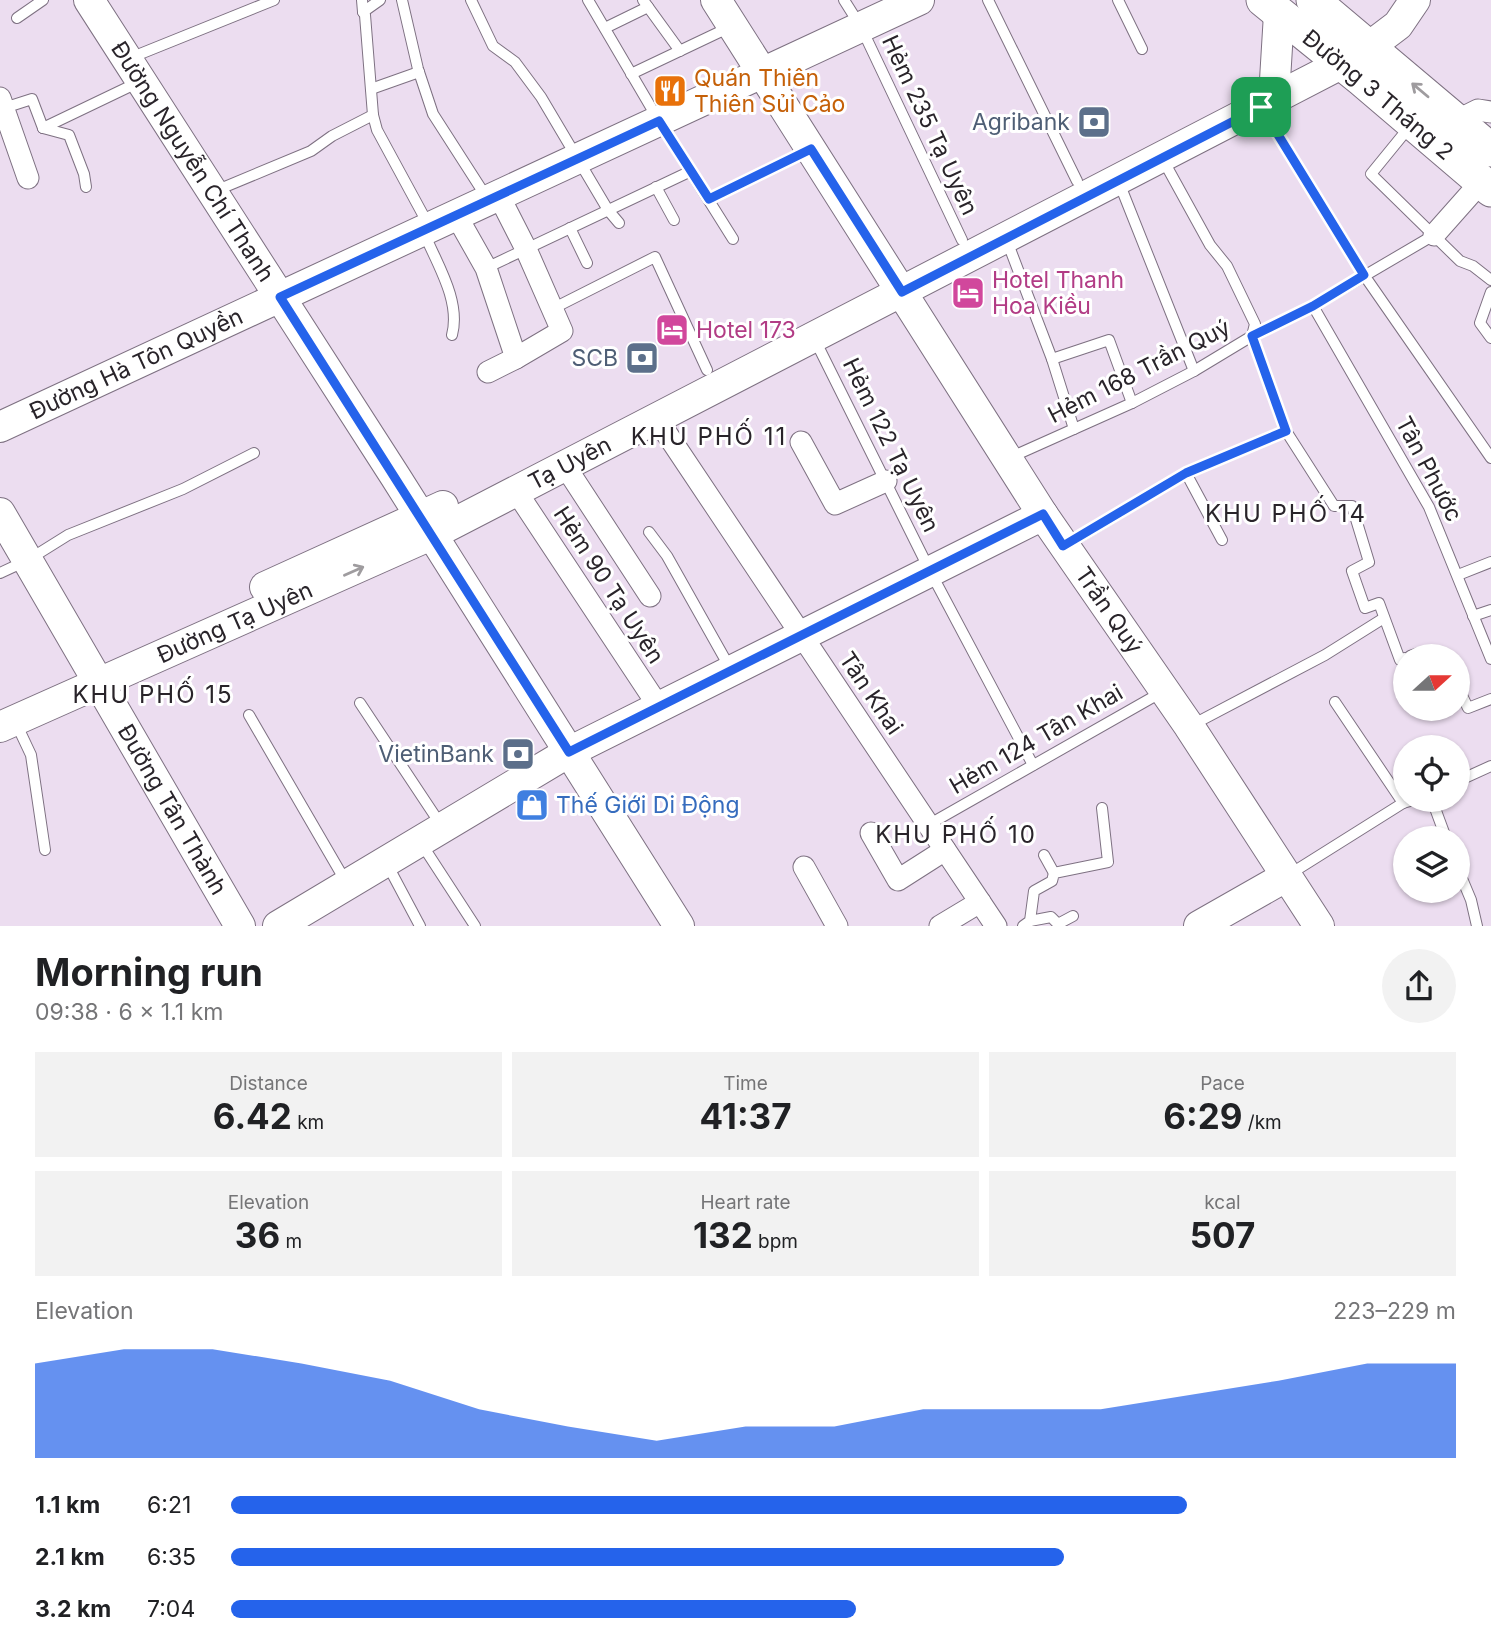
<!DOCTYPE html>
<meta charset="utf-8">
<style>
:root{--surface:#fff;--page:#f2f2f2;--text:#202124;--muted:#757577;--accent:#2563eb}
body{margin:0;font-family:Inter,sans-serif;background:var(--page);color:var(--text);height:100vh;display:flex;flex-direction:column;font-size:26px;white-space:nowrap}
*{box-sizing:border-box;margin:0}
p{font-size:23px;color:var(--muted)}
.icon{flex:none;width:38px;height:38px;fill:none;stroke:currentColor;stroke-width:2;stroke-linecap:round;stroke-linejoin:round}
.map{position:relative;height:926px;overflow:hidden}
.drawer{display:flex;flex-direction:column;background:var(--surface);flex:1}
.drawer>*{flex:none}
.needle{width:46px;rotate:69deg}
.tools{position:absolute;left:1393px;top:644px;display:grid;gap:14px}
.tools a{display:grid;place-items:center;width:77px;height:77px;border-radius:50%;background:var(--surface);box-shadow:0 2px 5px #0004;font-size:35px}
.pin{position:absolute;display:grid;place-items:center;width:60px;height:60px;color:#fff;margin:-30px;border-radius:14px;box-shadow:0 4px 10px #0006}
.round{display:grid;place-items:center;flex:none;width:74px;height:74px;border-radius:37px;background:var(--page)}
.head{display:flex;align-items:center;justify-content:space-between;height:119px;padding:0 35px}
h1{font-size:38px;font-weight:700;line-height:52px}
.metrics{display:grid;grid-template-columns:repeat(3,1fr);gap:10px;height:119px;padding:7px 35px}
.metrics div{display:grid;align-content:center;border-radius:0px;background:var(--page);text-align:center}
.metrics b{font-size:35px;font-weight:700}
.metrics small{font-size:19px;font-weight:400}
.metrics p{font-size:19px}
.chart{height:196px;padding:14px 35px}
.chart p{display:flex;justify-content:space-between}
.chart svg{width:100%;height:126px;margin-top:7px;fill:var(--accent);opacity:.7}
ul{padding:0 35px;list-style:none;font-size:23px}
li{display:grid;grid-template-columns:112px 84px 1fr;align-items:center;height:52px}
li i{height:18px;border-radius:9px;background:var(--accent)}
.map>svg:first-child{display:block}
.lines{fill:none;stroke-linecap:round;stroke-linejoin:round}
.lane-casing{stroke:#7e7182;stroke-width:12}
.street-casing{stroke:#7e7182;stroke-width:23}
.secondary-casing{stroke:#7e7182;stroke-width:32}
.primary-casing{stroke:#7e7182;stroke-width:35}
.lane{stroke:#fff;stroke-width:10}
.street{stroke:#fff;stroke-width:21}
.secondary{stroke:#fff;stroke-width:30}
.primary{stroke:#fff;stroke-width:33}
.oneway{stroke:#9f9c9f}
.route-casing{stroke:#fff;stroke-width:14}
.route{stroke:#2563eb;stroke-width:9}
.labels{text-anchor:middle;dominant-baseline:central;stroke-width:6;stroke-linejoin:round;paint-order:stroke}
.food-label{font-size:23px;fill:#c56008;stroke:#fff;text-anchor:start}
.street-label{font-size:23px;fill:#29242a;stroke:#fff}
.service-label{font-size:23px;fill:#4e5e75;stroke:#fff;text-anchor:end}
.hotel-label{font-size:23px;fill:#b23c85;stroke:#fff;text-anchor:start}
.shop-label{font-size:23px;fill:#366cbe;stroke:#fff;text-anchor:start}
.neighbourhood-label{font-size:24px;letter-spacing:2px;fill:#29242a;stroke:#fff}
</style>
<div class="map">
<svg width="1491" height="926" viewBox="0 0 1491 926">
<rect width="100%" height="100%" fill="#ecddf0"/>
<g class="lines">
<defs>
<g id="lane">
<polyline points="362,0 363,12 365,15 373,115 377,130 428,224"/>
<polyline points="402,0 418,69 433,114 487,198"/>
<polyline points="471,0 493,46 515,62 541,97 608,210 619,223"/>
<polyline points="588,0 659,121 733,239"/>
<polyline points="643,0 680,51"/>
<polyline points="844,0 861,27 962,240"/>
<polyline points="988,0 1077,181"/>
<polyline points="1118,0 1142,49"/>
<polyline points="363,12 380,0"/>
<polyline points="17,18 43,0"/>
<polyline points="605,28 648,7"/>
<polyline points="130,58 274,0"/>
<polyline points="631,74 730,27"/>
<polyline points="371,89 419,72"/>
<polyline points="1261,107 1364,275 1491,458"/>
<polyline points="1,109 32,99 43,128"/>
<polyline points="1411,125 1371,174 1460,261 1473,266 1491,280"/>
<polyline points="43,128 139,82"/>
<polyline points="43,128 69,135 84,174 86,187"/>
<polyline points="1162,158 1210,245 1227,266 1255,324 1252,336 1286,431"/>
<polyline points="1118,180 1194,371"/>
<polyline points="656,187 674,220"/>
<polyline points="215,191 311,151 332,136 373,115"/>
<polyline points="709,199 808,150"/>
<polyline points="570,228 587,263"/>
<path d="M424 233C437 264 461 301 452 335"/>
<polyline points="1007,241 1052,359 1074,429"/>
<polyline points="486,268 691,171"/>
<polyline points="1491,292 1480,323 1491,338"/>
<polyline points="1313,306 1429,507 1491,659"/>
<polyline points="552,309 655,257 707,370"/>
<polyline points="814,338 930,571 1033,765"/>
<polyline points="1052,359 1109,340 1132,403"/>
<polyline points="1009,458 1132,403 1194,371 1252,336 1313,306 1434,235"/>
<polyline points="1186,473 1222,540"/>
<polyline points="649,532 667,556 730,668"/>
<polyline points="1066,545 1186,473 1286,431 1334,506 1352,506 1369,562 1352,571 1365,608 1379,603 1400,660 1405,658"/>
<polyline points="0,573 28,560 68,535 183,489 254,453"/>
<polyline points="1458,575 1491,562"/>
<polyline points="1473,616 1491,610"/>
<polyline points="1410,656 1419,653 1421,656"/>
<polyline points="1458,687 1468,708 1491,699"/>
<polyline points="1335,702 1403,803"/>
<polyline points="360,703 441,825"/>
<polyline points="249,715 346,882"/>
<polyline points="15,721 31,755 45,850"/>
<polyline points="1192,725 1325,655 1384,618"/>
<polyline points="1458,781 1491,766"/>
<polyline points="1432,800 1446,838"/>
<polyline points="928,825 1162,692"/>
<polyline points="421,843 475,926"/>
<polyline points="1044,855 1054,873"/>
<polyline points="387,864 420,926"/>
<polyline points="1458,869 1471,900 1477,926"/>
<polyline points="1290,874 1403,803 1413,800"/>
<polyline points="1030,921 1051,917 1058,924 1073,916"/>
<polyline points="1023,926 1030,921 1034,891 1052,881 1054,873 1108,862 1102,808"/>
</g>
<g id="street">
<polyline points="0,98 28,178"/>
<polyline points="1456,121 1478,110 1491,112"/>
<polyline points="499,196 526,249 562,331 516,358"/>
<polyline points="456,215 486,268 516,358 488,372"/>
<polyline points="1434,235 1481,182"/>
<polyline points="657,419 996,926"/>
<polyline points="801,442 835,504 886,481"/>
<polyline points="565,466 650,596"/>
<polyline points="516,491 659,707"/>
<polyline points="871,833 898,880 945,850"/>
<polyline points="804,867 837,926"/>
<polyline points="940,926 980,902"/>
</g>
<g id="secondary">
<path id="s1" d="M89 0 395 476 679 926"/>
<path id="s2" d="M716 0 1043 515 1189 726 1319 926"/>
<polyline points="1369,47 1398,25 1415,0"/>
<polyline points="1275,80 1279,14"/>
<path id="s3" d="M0 427 919 0"/>
<path id="s4" d="M0 513 240 926"/>
<polyline points="265,587 443,506"/>
<path id="s5" d="M0 727 431 535 1341 64"/>
<polyline points="278,926 569,752 1043,515"/>
<polyline points="1199,926 1287,876"/>
</g>
<g id="primary">
<path id="s6" d="M1263 0 1362 80 1491 190"/>
<polyline points="1313,0 1491,150"/>
</g>
</defs>
<use href="#lane" class="lane-casing"/>
<use href="#street" class="street-casing"/>
<use href="#secondary" class="secondary-casing"/>
<use href="#primary" class="primary-casing"/>
<use href="#lane" class="lane"/>
<use href="#street" class="street"/>
<use href="#secondary" class="secondary"/>
<use href="#primary" class="primary"/>
</g>
<defs><path id="oneway-shaft" d="M-6 0H5M1.5-3L5.5 0L1.5 3" fill="none" stroke-width="1.6" stroke-linecap="round" stroke-linejoin="round" transform="scale(1.75)"/></defs>
<g class="oneway">
<use href="#oneway-shaft" transform="translate(1420 90) rotate(-140)"/>
<use href="#oneway-shaft" transform="translate(354 571) rotate(-24)"/>
</g>
<g class="lines">
<defs>
<polygon id="route" points="1261,107 1364,275 1313,306 1252,336 1286,431 1186,473 1063,546 1043,514 569,752 280,297 659,121 709,199 811,149 902,292"/>
</defs>
<use href="#route" class="route-casing"/>
<use href="#route" class="route"/>
</g>
<defs>
<symbol id="restaurant-square" viewBox="-11 -11 22 22"><rect x="-9" y="-9" width="18" height="18" rx="4" fill="#e8710a" stroke="#fff"/><path d="M-5-6h1v4h1v-4h1v4h1v-4h1v5L-1.5 .5V6h-2V.5L-5-1ZM5-6V6H3V1.5H1.5Q1.5-4 5-6Z" fill="#fff"/></symbol>
<symbol id="bank-square" viewBox="-11 -11 22 22"><rect x="-9" y="-9" width="18" height="18" rx="4" fill="#5c6f8a" stroke="#fff"/><path d="M-6-4H6V4H-6ZM0-2.3a2.3 2.3 0 1 0 0 4.6a2.3 2.3 0 1 0 0-4.6Z" fill="#fff"/></symbol>
<symbol id="hotel-square" viewBox="-11 -11 22 22"><rect x="-9" y="-9" width="18" height="18" rx="4" fill="#d1479c" stroke="#fff"/><path d="M-6-4.5h1.5V1H6V5H4.5V3h-9V5H-6ZM-4 0a1.8 1.8 0 1 1 3.6 0ZM.5 0V-2.5h3Q6-2.5 6 0Z" fill="#fff"/></symbol>
<symbol id="shop-square" viewBox="-11 -11 22 22"><rect x="-9" y="-9" width="18" height="18" rx="4" fill="#3f7fe0" stroke="#fff"/><path d="M-5-2.5h2.3a2.7 3.5 0 0 1 5.4 0H5L5.5 6h-11ZM-1.5-2.5h3a1.5 2.3 0 0 0-3 0Z" fill="#fff"/></symbol>
</defs>
<g fill-rule="evenodd">
<use href="#restaurant-square" x="651" y="72" width="38" height="38"/>
<use href="#bank-square" x="1075" y="103" width="38" height="38"/>
<use href="#hotel-square" x="949" y="274" width="38" height="38"/>
<use href="#hotel-square" x="653" y="311" width="38" height="38"/>
<use href="#bank-square" x="623" y="339" width="38" height="38"/>
<use href="#bank-square" x="499" y="735" width="38" height="38"/>
<use href="#shop-square" x="513" y="786" width="38" height="38"/>
</g>
<g class="labels">
<g class="food-label">
<text x="694" y="78">Quán Thiên<tspan x="694" dy="26">Thiên Sủi Cảo</tspan></text>
</g>
<g class="street-label">
<text stroke="none"><textPath href="#s6" startOffset="149">Đường 3 Tháng 2</textPath></text>
<text transform="translate(930 125) rotate(65)">Hẻm 235 Tạ Uyên</text>
<text stroke="none"><textPath href="#s1" startOffset="192">Đường Nguyễn Chí Thanh</textPath></text>
<text stroke="none"><textPath href="#s3" startOffset="150">Đường Hà Tôn Quyền</textPath></text>
<text transform="translate(1139 371) rotate(-27)">Hẻm 168 Trần Quý</text>
<text transform="translate(891 445) rotate(64)">Hẻm 122 Tạ Uyên</text>
<text stroke="none"><textPath href="#s5" startOffset="628">Tạ Uyên</textPath></text>
<text transform="translate(1429 469) rotate(62)">Tân Phước</text>
<text transform="translate(609 585) rotate(57)">Hẻm 90 Tạ Uyên</text>
<text stroke="none"><textPath href="#s2" startOffset="726">Trần Quý</textPath></text>
<text stroke="none"><textPath href="#s5" startOffset="257">Đường Tạ Uyên</textPath></text>
<text transform="translate(871 693) rotate(56)">Tân Khai</text>
<text transform="translate(1036 739) rotate(-30)">Hẻm 124 Tân Khai</text>
<text stroke="none"><textPath href="#s4" startOffset="343">Đường Tân Thành</textPath></text>
</g>
<g class="service-label">
<text x="1070" y="122">Agribank</text>
<text x="618" y="358">SCB</text>
<text x="494" y="754">VietinBank</text>
</g>
<g class="hotel-label">
<text x="992" y="280">Hotel Thanh<tspan x="992" dy="26">Hoa Kiều</tspan></text>
<text x="696" y="330">Hotel 173</text>
</g>
<g class="shop-label">
<text x="556" y="805">Thế Giới Di Động</text>
</g>
<g class="neighbourhood-label">
<text x="709" y="436">KHU PHỐ 11</text>
<text x="1286" y="513">KHU PHỐ 14</text>
<text x="153" y="694">KHU PHỐ 15</text>
<text x="956" y="834">KHU PHỐ 10</text>
</g>
</g>
</svg>
<div class="tools">
<a><svg class="needle" viewBox="-14 -14 28 28"><path d="M0-13l5 13h-10z" fill="#e53935"/><path d="M0 13l5-13h-10z" fill="#757577"/></svg></a>
<a><svg class="icon" aria-label="locate" viewBox="0 0 24 24"><circle cx="12" cy="12" r="6"/><path d="M12 2v4M12 18v4M2 12h4M18 12h4"/></svg></a>
<a><svg class="icon" aria-label="layers" viewBox="0 0 24 24"><path d="M12 4l9 5-9 5-9-5zM3 14l9 5 9-5"/></svg></a>
</div>
<div class="pin" style="left:1261px;top:107px;background:#1e9e55"><svg class="icon" aria-label="arrive" viewBox="0 0 24 24"><path d="M6 21V4h12l-3 4 3 4H6"/></svg></div>
</div>
<section class="drawer">
<div class="head"><div><h1>Morning run</h1><p>09:38 · 6 × 1.1 km</p></div><a class="round"><svg class="icon" aria-label="share" viewBox="0 0 24 24"><path d="M12 15V3M7 8l5-5 5 5M5 13v7h14v-7"/></svg></a></div>
<div class="metrics">
<div><p>Distance</p><b>6.42<small> km</small></b></div>
<div><p>Time</p><b>41:37</b></div>
<div><p>Pace</p><b>6:29<small> /km</small></b></div>
</div>
<div class="metrics">
<div><p>Elevation</p><b>36<small> m</small></b></div>
<div><p>Heart rate</p><b>132<small> bpm</small></b></div>
<div><p>kcal</p><b>507</b></div>
</div>
<div class="chart"><p><span>Elevation</span>223–229 m</p>
<svg viewBox="0 0 160 44" preserveAspectRatio="none"><path d="M0 44V11L10 6L20 6L30 11L40 17L50 27L60 33L70 38L80 33L90 33L100 27L110 27L120 27L130 22L140 17L150 11L160 11V44z"/></svg>
</div>
<ul>
<li><b>1.1 km</b>6:21<i style="width:78%"></i></li>
<li><b>2.1 km</b>6:35<i style="width:68%"></i></li>
<li><b>3.2 km</b>7:04<i style="width:51%"></i></li>
</ul>
</section>
